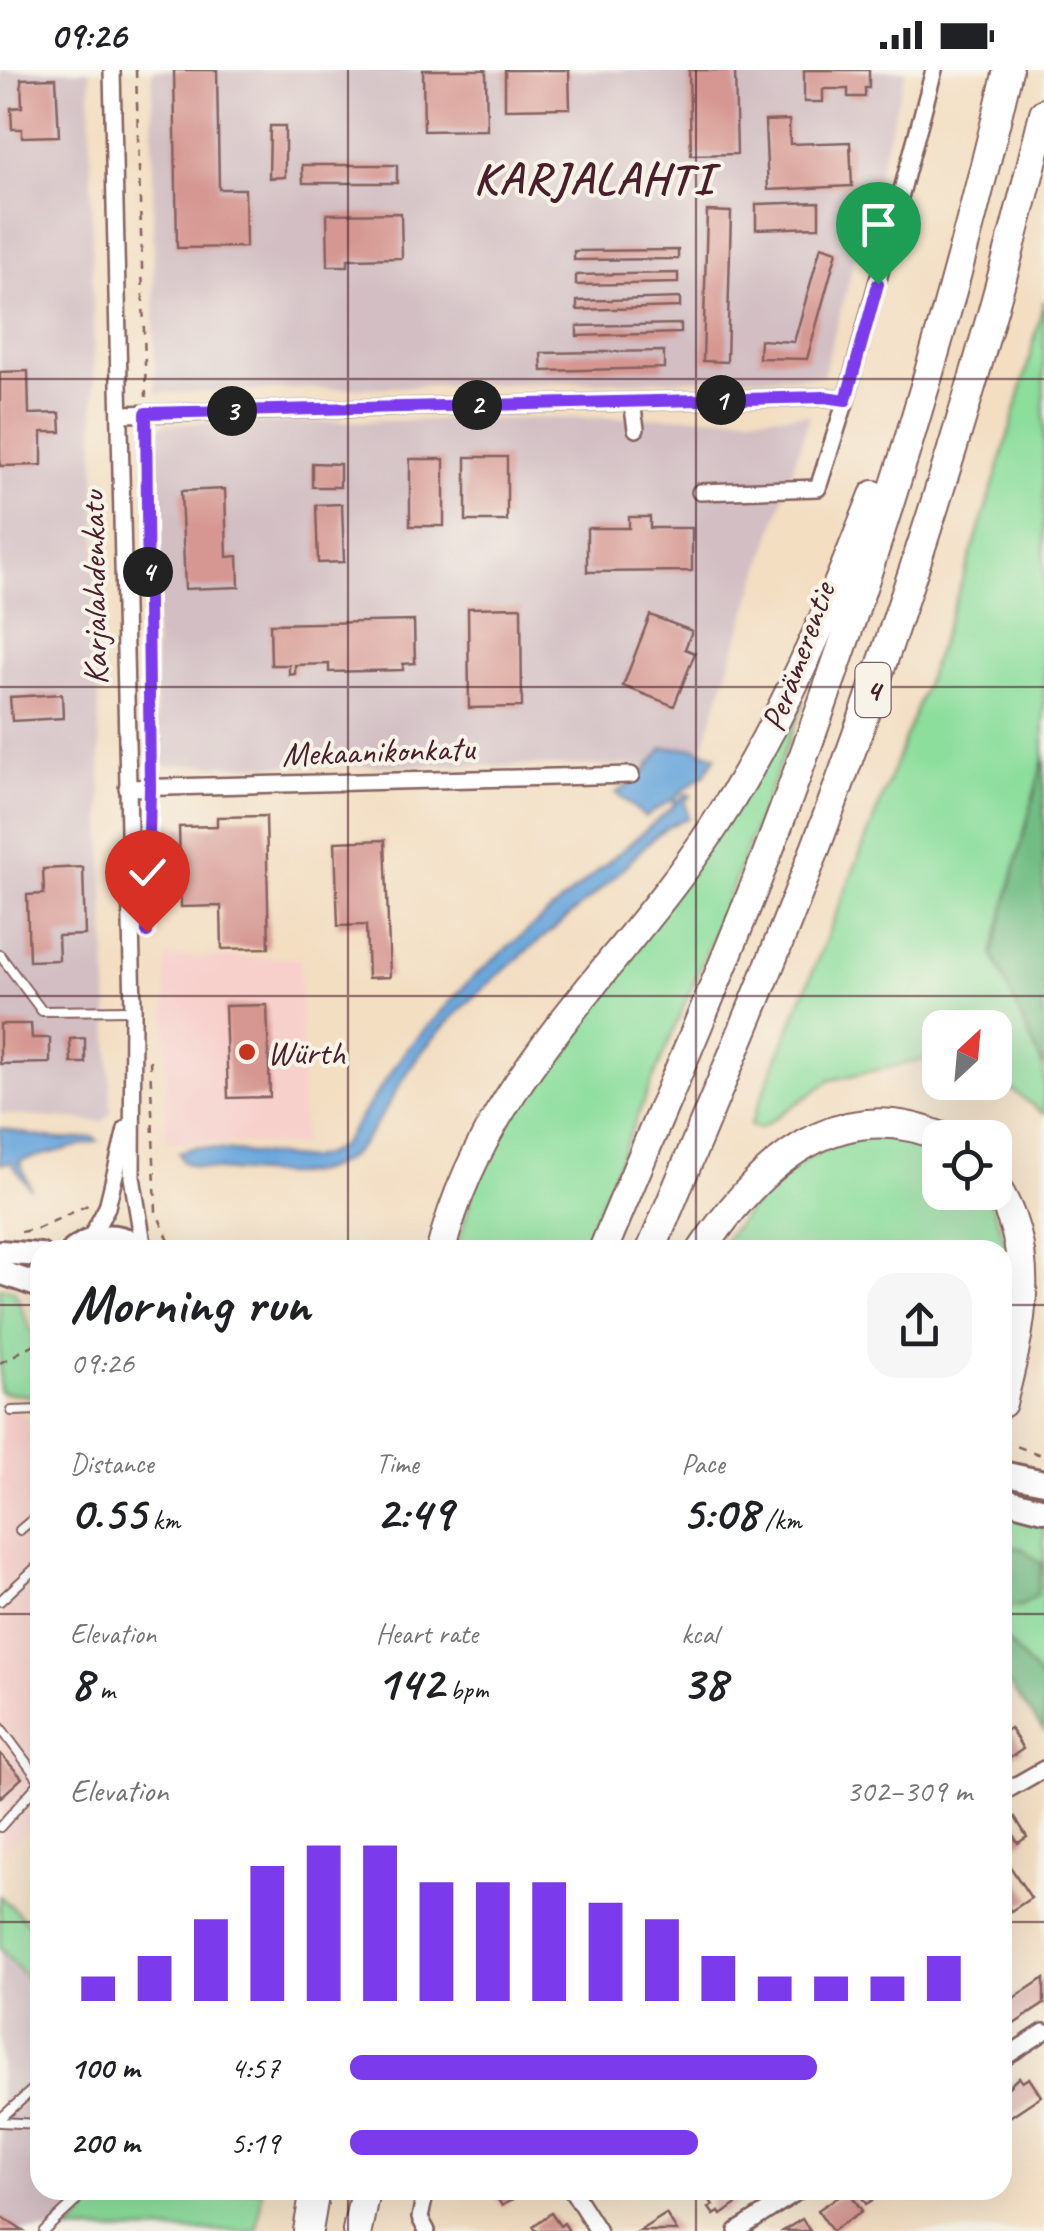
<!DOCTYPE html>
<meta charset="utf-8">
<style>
:root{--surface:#fff;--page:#f6f6f6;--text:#202124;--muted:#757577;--accent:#7c3aed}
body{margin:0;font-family:Caveat,sans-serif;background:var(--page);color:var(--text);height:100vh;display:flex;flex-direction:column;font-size:38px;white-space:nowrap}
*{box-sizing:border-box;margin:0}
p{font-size:32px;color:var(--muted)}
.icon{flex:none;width:55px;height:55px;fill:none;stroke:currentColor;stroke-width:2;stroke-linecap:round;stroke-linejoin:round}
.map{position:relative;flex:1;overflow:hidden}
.panel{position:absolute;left:30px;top:1170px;width:982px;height:960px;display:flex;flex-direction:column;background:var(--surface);border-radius:30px;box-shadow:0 10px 40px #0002}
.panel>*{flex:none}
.needle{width:65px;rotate:26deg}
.tools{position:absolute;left:922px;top:940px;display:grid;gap:20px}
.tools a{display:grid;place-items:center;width:90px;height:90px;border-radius:20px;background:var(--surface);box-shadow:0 10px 40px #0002;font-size:50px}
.pin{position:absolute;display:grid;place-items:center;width:85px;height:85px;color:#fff;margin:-102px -42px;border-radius:50% 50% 50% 0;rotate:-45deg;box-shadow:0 0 10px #0007}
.pin .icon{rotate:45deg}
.km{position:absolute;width:50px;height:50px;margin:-25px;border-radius:50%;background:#222;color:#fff;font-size:28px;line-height:50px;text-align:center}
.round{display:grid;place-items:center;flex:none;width:105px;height:105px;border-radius:30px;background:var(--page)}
.head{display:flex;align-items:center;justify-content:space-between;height:170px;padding:0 40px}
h1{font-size:55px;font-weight:600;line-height:75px}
.figures{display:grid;grid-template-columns:repeat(3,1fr);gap:15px;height:170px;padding:10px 40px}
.figures div{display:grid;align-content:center}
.figures b{font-size:50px;font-weight:600}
.figures small{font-size:28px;font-weight:400}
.figures p{font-size:28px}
.chart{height:280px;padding:20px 40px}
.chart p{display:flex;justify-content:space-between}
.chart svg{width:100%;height:180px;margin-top:10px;stroke:var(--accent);stroke-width:6}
ul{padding:0 40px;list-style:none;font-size:32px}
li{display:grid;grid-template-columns:160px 120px 1fr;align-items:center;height:75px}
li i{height:25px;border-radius:12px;background:var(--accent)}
.status{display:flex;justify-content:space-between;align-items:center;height:70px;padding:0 50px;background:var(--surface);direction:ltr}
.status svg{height:28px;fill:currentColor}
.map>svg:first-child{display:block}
.built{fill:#f7d0cc}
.industrial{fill:#d2bec3}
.green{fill:#8cde9d;stroke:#6b7e64;stroke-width:2.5}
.forest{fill:#71bd84;stroke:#5e6e58;stroke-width:2.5}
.water{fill:#6ba7dc;stroke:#5a6384;stroke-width:2.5}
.building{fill:#d69691}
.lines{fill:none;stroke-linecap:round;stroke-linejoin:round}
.lane-casing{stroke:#856260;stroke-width:12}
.street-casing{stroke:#856260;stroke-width:20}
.secondary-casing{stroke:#856260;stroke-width:28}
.highway-casing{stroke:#856260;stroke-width:32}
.path{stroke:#856260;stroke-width:2.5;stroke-dasharray:8 8;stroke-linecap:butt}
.lane{stroke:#fff;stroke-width:8}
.street{stroke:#fff;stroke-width:15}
.secondary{stroke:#fff;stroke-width:22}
.highway{stroke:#fff;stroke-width:28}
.route-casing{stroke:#fff;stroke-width:20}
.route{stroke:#7c3aed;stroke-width:12}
.grid{fill:none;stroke:#4a1f2b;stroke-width:2.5;stroke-opacity:0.55}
.poi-dot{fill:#c8321e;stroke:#f7f3e8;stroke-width:4}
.labels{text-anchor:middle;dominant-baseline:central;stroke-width:8;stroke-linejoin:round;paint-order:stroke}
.shield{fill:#f7f3e8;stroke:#7e5f64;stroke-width:2.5}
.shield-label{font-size:32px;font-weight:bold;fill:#4a1f2b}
.street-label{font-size:35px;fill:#4a1f2b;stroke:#f7f3e8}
.poi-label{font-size:35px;fill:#4a1f2b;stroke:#f7f3e8;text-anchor:start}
.district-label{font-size:45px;font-weight:bold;letter-spacing:2.5px;fill:#4a1f2b;stroke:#f7f3e8}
</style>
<div class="status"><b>09:26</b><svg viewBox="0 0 49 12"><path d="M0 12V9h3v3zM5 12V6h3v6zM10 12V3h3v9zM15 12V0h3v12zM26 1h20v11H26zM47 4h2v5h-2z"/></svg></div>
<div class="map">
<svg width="1044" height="2161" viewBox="0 0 1044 2161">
<rect width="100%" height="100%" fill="#f7f3e8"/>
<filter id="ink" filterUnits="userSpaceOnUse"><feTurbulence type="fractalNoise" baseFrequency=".01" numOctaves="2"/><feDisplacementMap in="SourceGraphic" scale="20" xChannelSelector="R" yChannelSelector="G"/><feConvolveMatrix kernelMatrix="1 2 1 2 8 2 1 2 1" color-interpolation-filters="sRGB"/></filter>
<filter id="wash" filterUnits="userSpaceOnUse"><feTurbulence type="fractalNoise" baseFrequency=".0048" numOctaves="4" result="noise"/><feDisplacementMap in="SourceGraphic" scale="40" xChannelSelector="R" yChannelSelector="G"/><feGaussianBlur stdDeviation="2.25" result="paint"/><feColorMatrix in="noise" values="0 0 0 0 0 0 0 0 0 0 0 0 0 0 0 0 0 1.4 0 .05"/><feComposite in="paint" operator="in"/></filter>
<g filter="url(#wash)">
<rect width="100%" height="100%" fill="#f3dec2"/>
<g class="built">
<polygon points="166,887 300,888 303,1075 166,1071"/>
<polygon points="0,1326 40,1361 40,1750 0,1783"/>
</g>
<g class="industrial">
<polygon points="0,0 90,0 98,614 111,1043 102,1052 0,1044"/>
<polygon points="152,0 906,0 823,306 155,323"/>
<polygon points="810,345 697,696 157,695 151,363 166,354"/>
<polygon points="0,1878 40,1924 40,2120 99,2120 97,2133 69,2161 0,2161"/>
</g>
<g class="green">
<path d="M1044 230V686L993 884 1044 999V1044L995 1007V958H940V994L923 990 831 1010 761 1058 750 1056C859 785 977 515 1044 230Z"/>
<polygon points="798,631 803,634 710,874 581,1180 456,1180 474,1117 491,1076"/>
<path d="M863 1066 905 1067 940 1079V1122L986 1123C1017 1186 1012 1216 1003 1284L1002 1180H717C759 1125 793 1083 863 1066Z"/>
<polygon points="0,1217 14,1220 30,1259 40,1269 40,1327 0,1322"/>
<polygon points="1002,1445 1044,1455 1044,1613 1003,1566 1003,1536 1021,1536 1023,1479 1003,1474"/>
<polygon points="0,1826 40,1864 40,1924 0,1878"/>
<polygon points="99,2120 262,2120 257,2161 69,2161 97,2133"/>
</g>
<g class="forest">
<polygon points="1044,686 1044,999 993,884"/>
<polygon points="1003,1474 1023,1479 1042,1494 1037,1525 1021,1536 1003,1536"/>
<polygon points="1003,1566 1044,1613 1044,1661 1003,1607"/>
</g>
<g class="water">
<path d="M663 678H693L716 686 706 703 675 727 678 732 685 724 691 725 685 731 688 748C656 757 636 787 612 809 547 868 475 916 420 984 400 1010 373 1068 351 1085 340 1094 324 1101 310 1103 291 1106 203 1101 188 1094 180 1091 182 1090 179 1083L195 1077 308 1089 326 1084 342 1075 406 980 472 908 675 735 671 730 645 747 616 723 637 710Z"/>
<path d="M0 1058C31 1065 61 1074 93 1067L98 1071 19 1091 31 1119 11 1092 0 1094Z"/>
</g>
<g id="blocks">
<g class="building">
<polygon points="174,0 217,0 219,119 245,119 246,177 177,178"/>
<polygon points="423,0 486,0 487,60 424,61"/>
<polygon points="505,0 569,0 570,38 505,39"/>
<polygon points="689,0 735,0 737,84 691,85"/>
<polygon points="804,0 869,0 869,18 865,18 865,27 848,27 848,19 823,19 823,32 804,32"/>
<polygon points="56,8 59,66 22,67 22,59 12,59 11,38 22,37 21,9"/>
<polygon points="789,50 790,74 850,72 852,116 768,120 765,51"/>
<polygon points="270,56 285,56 285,107 269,108"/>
<polygon points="302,95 397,95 397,113 303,113"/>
<polygon points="819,132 819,157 756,159 756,134"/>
<polygon points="707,141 731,142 727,292 703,291"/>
<polygon points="401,143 402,188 348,189 348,196 328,196 327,144"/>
<polygon points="821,176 837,181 807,289 759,288 760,270 794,272"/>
<polygon points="678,180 678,189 574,190 574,181"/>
<polygon points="678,203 678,213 576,215 576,205"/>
<polygon points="680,228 680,237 577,240 577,231"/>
<polygon points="681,254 681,263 577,266 577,256"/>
<polygon points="664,281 664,298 542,301 541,283"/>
<polygon points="28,301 29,344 60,343 61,362 42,362 42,395 0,396 0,302"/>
<rect x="466" y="387" width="41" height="64"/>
<rect x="410" y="389" width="34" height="67"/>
<polygon points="312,393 340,394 340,417 312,417"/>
<polygon points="225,419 227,487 238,486 239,517 185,519 181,421"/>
<polygon points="342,434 344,492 318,493 316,435"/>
<polygon points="629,447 650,447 650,458 692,458 692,501 587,502 587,458 629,458"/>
<polygon points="521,537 522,637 469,638 468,538"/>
<polygon points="650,545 692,561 685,579 695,583 674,636 623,616"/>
<polygon points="414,551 415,593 403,594 403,600 329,602 329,594 295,595 295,604 289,605 289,595 271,595 270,554"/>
<polygon points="62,624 63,648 12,651 10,627"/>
<polygon points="266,746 269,878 222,879 221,836 181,837 179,757 217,756 217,747"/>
<polygon points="385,770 390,907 368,908 366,855 338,856 335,772"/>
<polygon points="83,797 85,865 58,866 59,890 29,891 27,825 44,824 43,799"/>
<polygon points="267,935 270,1027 228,1028 225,936"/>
<polygon points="0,954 31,954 32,968 50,968 50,993 0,994"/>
<polygon points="85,968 85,993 71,993 70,969"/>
<polygon points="1010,1658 1023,1679 1010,1688 1002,1676 1002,1663"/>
<polygon points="0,1683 22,1708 0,1728"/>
<polygon points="1015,1747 1027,1767 1018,1773 1005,1753"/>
<polygon points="1007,1792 1031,1828 1011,1841 1002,1829 1002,1795"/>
<polygon points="1044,1908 1044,1934 1002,1962 1002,1922 1009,1931"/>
<polygon points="1019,2007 1022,2012 1029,2008 1041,2026 1005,2050 1002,2023"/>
<polygon points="492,2120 526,2120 502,2136"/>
<polygon points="723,2120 731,2120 739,2132 721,2145 719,2142 714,2145 709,2138 713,2135 709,2129"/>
<polygon points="848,2120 862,2141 832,2161 818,2140"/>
<polygon points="857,2120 868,2120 874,2129 866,2134"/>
<polygon points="551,2143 560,2156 564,2153 569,2161 536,2161 533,2156"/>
<polygon points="666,2144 677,2161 639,2161"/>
<polygon points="0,2146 23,2161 0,2161"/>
<polygon points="802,2149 810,2161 783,2161"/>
</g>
</g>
</g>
<g filter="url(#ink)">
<use href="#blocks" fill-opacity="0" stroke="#856260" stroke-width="2.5"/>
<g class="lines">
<defs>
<g id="lane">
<polyline points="0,885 42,941 132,940"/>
<polyline points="12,1341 40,1340"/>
<polyline points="20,1460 40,1443"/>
<polyline points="0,1531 40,1494"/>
<polyline points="0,1657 40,1711"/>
<polyline points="0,1757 40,1712"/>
<polyline points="0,2049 40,2013"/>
<polyline points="0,2052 40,2054"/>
<polyline points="44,2161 75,2132 81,2120"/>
</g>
<g id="street">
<polyline points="112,0 133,940 132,1107 144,1179"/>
<polyline points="632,332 636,359"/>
<polyline points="121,344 825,327 846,330"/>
<polyline points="700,422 818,418 846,330 934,0"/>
<polyline points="127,718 631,705"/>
<polyline points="90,1169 107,1137 126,1059"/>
<polyline points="1002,1723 1044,1699"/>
<polyline points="1002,1989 1044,1962"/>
<polyline points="426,2120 420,2148 427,2161"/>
<polyline points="572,2120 598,2161"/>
<polyline points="737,2161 800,2120"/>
</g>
<g id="secondary">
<path d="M74 1180C99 1162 119 1162 145 1180"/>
<polyline points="0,1182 40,1185"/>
<polyline points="0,1202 40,1216"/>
<polyline points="1002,1403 1044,1412"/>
<polyline points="1002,1429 1044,1440"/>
</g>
<g id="highway">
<path d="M995 1115C1039 1184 1021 1258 1002 1333"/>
<path d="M441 1180C483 1010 620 899 713 758 781 655 829 540 874 425"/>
<path d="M603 1180C659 1045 719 911 771 774 867 521 947 263 1008 0"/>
<path d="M651 1180C713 1031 778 882 833 731 916 505 989 276 1044 43"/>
<path d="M702 1180C758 1096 838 1021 944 1068"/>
<polyline points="308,2161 315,2120"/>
<polyline points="357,2161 365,2120"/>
</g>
</defs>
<use href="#lane" class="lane-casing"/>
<use href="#street" class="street-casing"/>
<use href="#secondary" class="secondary-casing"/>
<use href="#highway" class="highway-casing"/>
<g class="path">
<polyline points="136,0 146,327"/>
<polyline points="146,360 150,702"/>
<polyline points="148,837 150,735"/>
<polyline points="150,990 156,1141 173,1180"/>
<polyline points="21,1162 39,1158 88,1135"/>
<polyline points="33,1233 40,1250"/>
<polyline points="0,1293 40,1271"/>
<polyline points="1002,1371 1044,1386"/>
</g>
<use href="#lane" class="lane"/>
<use href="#street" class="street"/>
<use href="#secondary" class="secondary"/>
<use href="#highway" class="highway"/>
</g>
</g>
<g class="lines" filter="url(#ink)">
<defs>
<polyline id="route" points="147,862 150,718 146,343 825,327 846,330 878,214"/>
</defs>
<use href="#route" class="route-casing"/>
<use href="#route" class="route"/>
</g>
<path class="grid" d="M348 0V1180M696 0V1180M0 309H1044M0 617H1044M0 926H1044M0 1235H40M1002 1235H1044M0 1544H40M1002 1544H1044M0 1852H40M1002 1852H1044M348 2120V2161M696 2120V2161"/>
<circle class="poi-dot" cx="247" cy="982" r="10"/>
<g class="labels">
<rect class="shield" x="855.5" y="593" width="35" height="54" rx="8"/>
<g class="shield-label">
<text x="873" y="620">4</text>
</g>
<g class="street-label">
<text transform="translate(94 518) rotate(-91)">Karjalahdenkatu</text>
<text transform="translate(798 587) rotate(-70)">Perämerentie</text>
<text transform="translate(378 681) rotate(-2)">Mekaanikonkatu</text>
</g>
<g class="poi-label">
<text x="267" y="982">Würth</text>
</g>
<g class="district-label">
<text x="594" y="108">KARJALAHTI</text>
</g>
</g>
</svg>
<div class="tools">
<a><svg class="needle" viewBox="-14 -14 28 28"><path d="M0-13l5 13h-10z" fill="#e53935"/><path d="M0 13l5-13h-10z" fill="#757577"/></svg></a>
<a><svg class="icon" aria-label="locate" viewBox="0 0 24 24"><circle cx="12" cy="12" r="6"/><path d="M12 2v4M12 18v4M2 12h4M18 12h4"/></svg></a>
</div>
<div class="pin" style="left:878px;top:214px;background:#1e9e55"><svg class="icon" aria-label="arrive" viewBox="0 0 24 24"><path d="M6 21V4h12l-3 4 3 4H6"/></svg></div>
<div class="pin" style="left:147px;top:862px;background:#d93025"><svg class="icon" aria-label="check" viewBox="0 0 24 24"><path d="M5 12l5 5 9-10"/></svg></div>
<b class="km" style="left:721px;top:330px">1</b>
<b class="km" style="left:477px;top:335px">2</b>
<b class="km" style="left:232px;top:341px">3</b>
<b class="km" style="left:148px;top:502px">4</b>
<section class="panel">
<div class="head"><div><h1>Morning run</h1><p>09:26</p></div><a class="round"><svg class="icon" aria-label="share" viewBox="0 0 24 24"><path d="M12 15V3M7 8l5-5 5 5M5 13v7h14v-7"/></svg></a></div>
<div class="figures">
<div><p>Distance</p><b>0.55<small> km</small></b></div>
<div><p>Time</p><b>2:49</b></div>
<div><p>Pace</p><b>5:08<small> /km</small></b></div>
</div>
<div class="figures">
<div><p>Elevation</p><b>8<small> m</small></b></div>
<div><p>Heart rate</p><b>142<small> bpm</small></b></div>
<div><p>kcal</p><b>38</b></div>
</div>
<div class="chart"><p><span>Elevation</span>302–309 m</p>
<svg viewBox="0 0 160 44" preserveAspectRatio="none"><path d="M5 44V38M15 44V33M25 44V24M35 44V11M45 44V6M55 44V6M65 44V15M75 44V15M85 44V15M95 44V20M105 44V24M115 44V33M125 44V38M135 44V38M145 44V38M155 44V33"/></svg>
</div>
<ul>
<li><b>100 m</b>4:57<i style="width:75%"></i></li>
<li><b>200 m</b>5:19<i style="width:56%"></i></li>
</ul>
</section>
</div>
